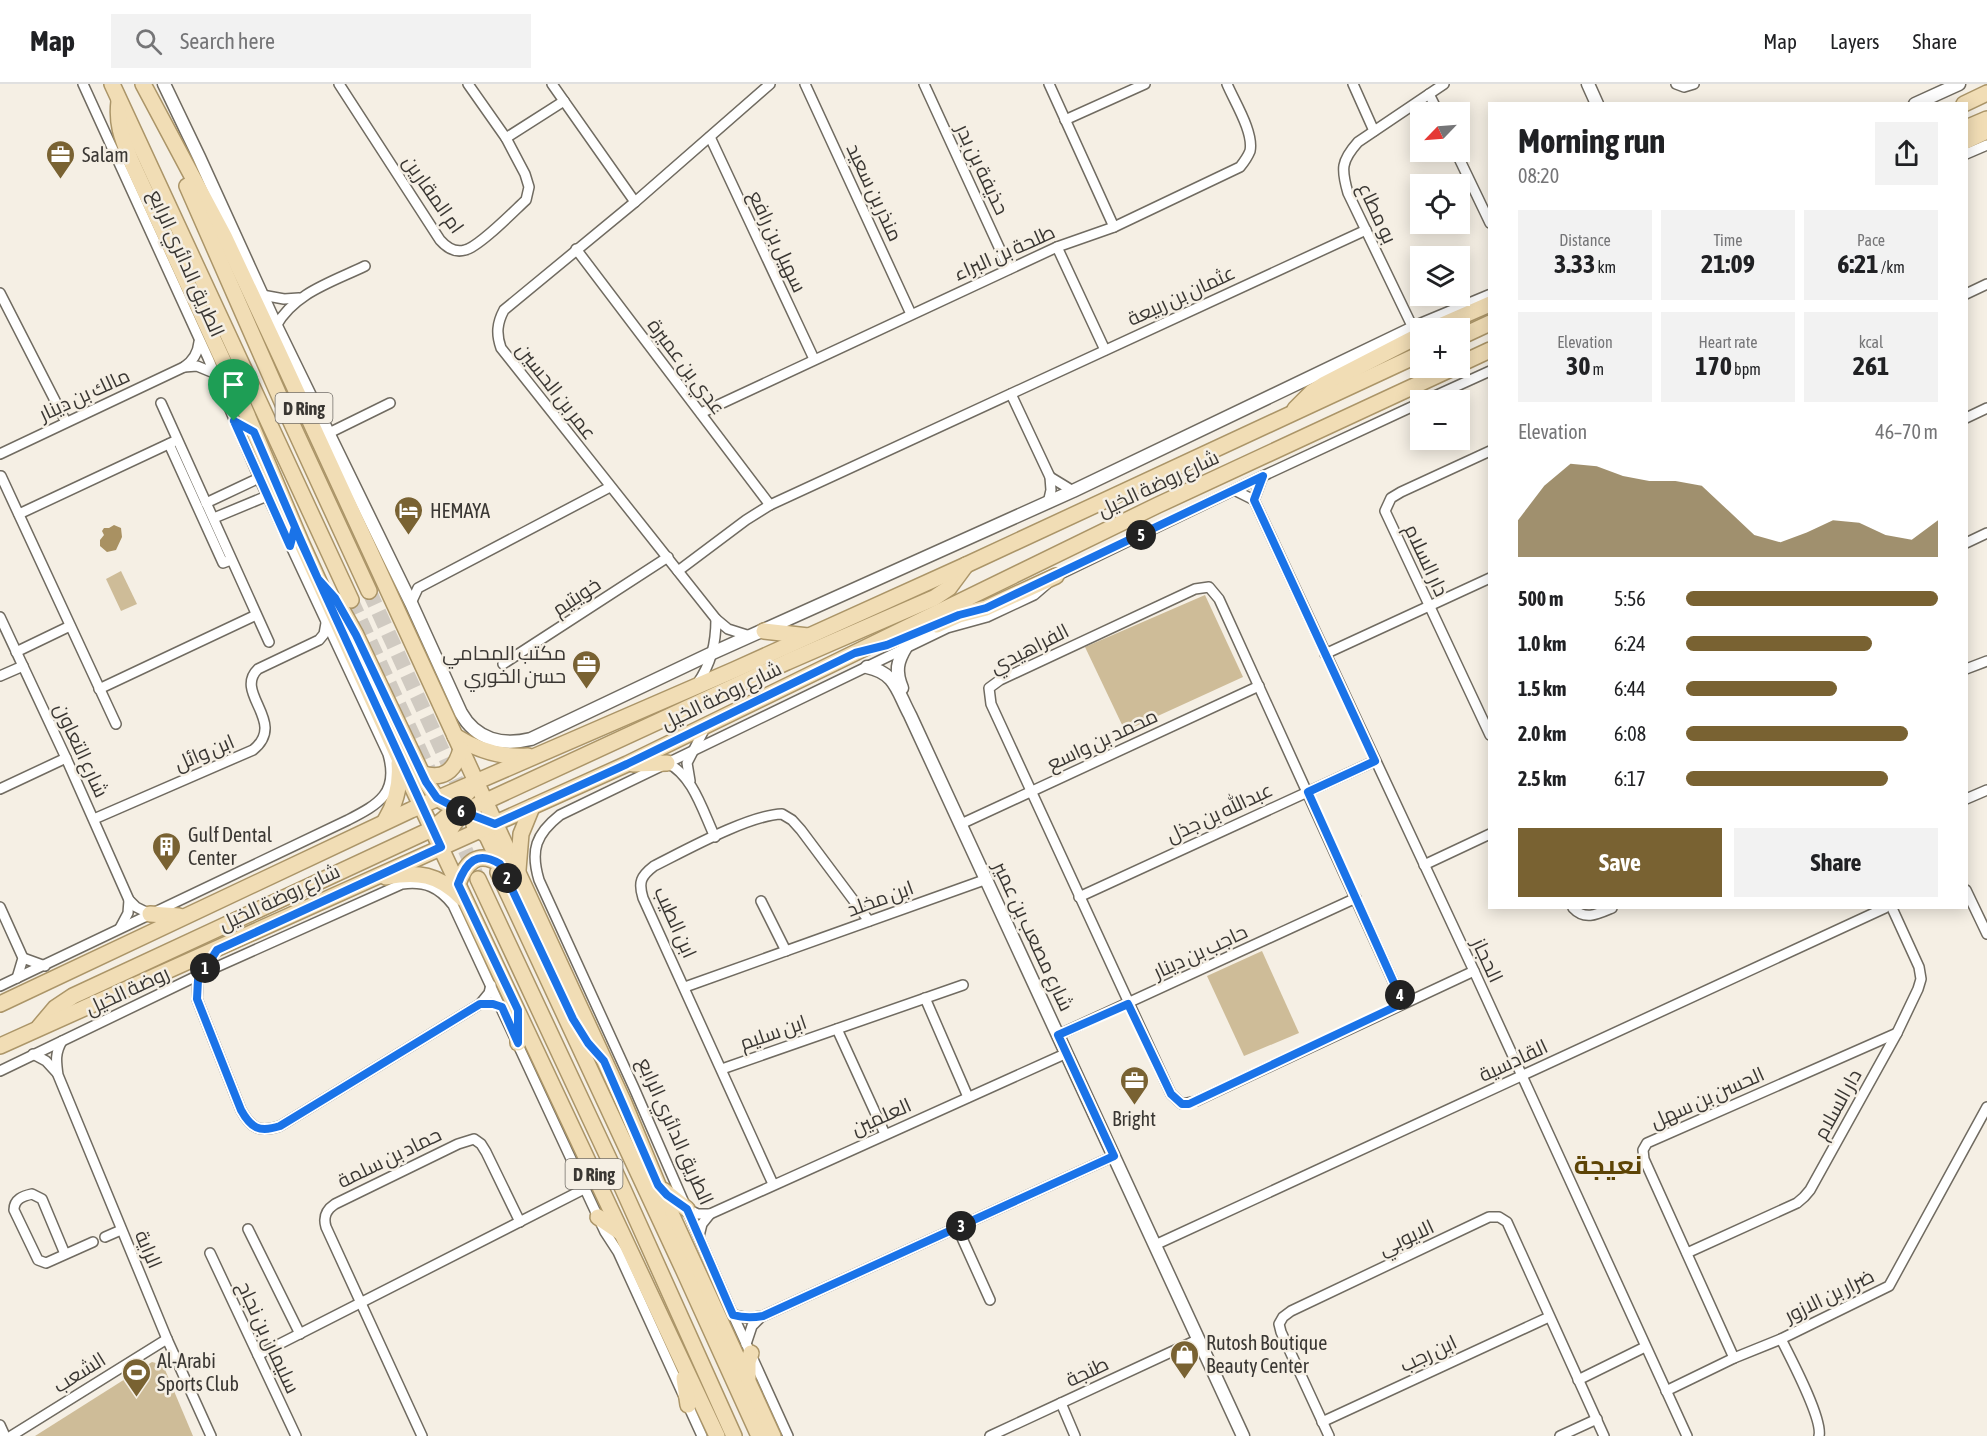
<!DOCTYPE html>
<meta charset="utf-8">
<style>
:root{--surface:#fff;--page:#f2f2f2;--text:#202124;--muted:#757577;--line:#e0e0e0;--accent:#796232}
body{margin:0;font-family:"Asap Condensed",Cairo,sans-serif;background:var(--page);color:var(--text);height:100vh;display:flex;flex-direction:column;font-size:22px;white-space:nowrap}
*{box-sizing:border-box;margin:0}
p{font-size:20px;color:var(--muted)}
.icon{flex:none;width:33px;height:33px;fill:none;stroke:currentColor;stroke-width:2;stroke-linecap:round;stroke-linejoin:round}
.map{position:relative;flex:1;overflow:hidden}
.panel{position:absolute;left:1488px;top:18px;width:480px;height:807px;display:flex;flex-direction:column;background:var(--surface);border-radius:0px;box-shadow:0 3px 15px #0003}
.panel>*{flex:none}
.needle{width:39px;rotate:245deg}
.fabs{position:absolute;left:1410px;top:18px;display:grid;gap:12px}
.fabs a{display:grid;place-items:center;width:60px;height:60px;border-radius:0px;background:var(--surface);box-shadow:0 3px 15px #0003;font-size:30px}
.pin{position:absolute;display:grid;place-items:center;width:51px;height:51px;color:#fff;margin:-62px -26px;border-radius:50% 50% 50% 0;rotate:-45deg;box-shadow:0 0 6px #0007}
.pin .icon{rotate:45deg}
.km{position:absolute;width:30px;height:30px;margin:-15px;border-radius:50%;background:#222;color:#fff;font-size:16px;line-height:30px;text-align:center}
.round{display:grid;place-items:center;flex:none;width:63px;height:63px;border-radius:0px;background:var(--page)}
.summary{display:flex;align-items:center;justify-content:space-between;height:102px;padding:0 30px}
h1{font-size:33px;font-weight:700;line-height:45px}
.metrics{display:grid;grid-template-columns:repeat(3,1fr);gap:9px;height:102px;padding:6px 30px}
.metrics div{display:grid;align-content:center;border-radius:0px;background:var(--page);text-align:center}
.metrics b{font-size:26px;font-weight:700}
.metrics small{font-size:16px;font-weight:400}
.metrics p{font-size:16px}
.chart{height:168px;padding:12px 30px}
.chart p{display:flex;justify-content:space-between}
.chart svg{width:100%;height:108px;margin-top:6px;fill:var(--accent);opacity:.7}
.primary-button{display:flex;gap:12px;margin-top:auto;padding:12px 30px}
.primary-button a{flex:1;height:69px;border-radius:0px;background:var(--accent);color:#fff;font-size:24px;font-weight:700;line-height:69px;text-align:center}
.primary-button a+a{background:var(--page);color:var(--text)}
ul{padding:0 30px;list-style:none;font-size:20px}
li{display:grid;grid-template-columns:96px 72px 1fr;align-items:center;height:45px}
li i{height:15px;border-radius:8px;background:var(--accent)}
header{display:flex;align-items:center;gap:36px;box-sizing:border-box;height:84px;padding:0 30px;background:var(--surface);border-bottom:2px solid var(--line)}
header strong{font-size:28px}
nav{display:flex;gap:33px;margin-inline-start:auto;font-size:21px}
.search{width:420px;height:54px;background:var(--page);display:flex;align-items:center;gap:15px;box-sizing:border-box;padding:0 21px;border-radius:0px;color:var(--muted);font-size:22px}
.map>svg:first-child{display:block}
.green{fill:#cebc98}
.water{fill:#a99162}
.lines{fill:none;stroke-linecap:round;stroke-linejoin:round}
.primary-tunnel{stroke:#d0cac1;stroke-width:15;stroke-dasharray:15 8;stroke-linecap:butt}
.minor-casing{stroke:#706b61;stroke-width:12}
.tertiary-casing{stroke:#706b61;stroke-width:15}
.primary-casing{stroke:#ab9568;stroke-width:18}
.minor{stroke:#fff;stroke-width:9}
.tertiary{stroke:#fff;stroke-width:12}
.primary{stroke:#f1ddb5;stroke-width:15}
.route-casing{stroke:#fff;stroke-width:12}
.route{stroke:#1a73e8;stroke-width:8}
.labels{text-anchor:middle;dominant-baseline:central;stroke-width:5;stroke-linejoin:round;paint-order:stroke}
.shield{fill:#f5efe4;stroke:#726e68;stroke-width:1.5}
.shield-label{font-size:18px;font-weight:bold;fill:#3a3733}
.poi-label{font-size:20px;fill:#3a3733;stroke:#f5efe4;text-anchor:start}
.street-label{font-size:20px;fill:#3a3733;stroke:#f5efe4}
.district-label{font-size:26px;font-weight:bold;fill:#5d4405;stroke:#f5efe4}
</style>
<header>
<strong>Map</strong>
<div class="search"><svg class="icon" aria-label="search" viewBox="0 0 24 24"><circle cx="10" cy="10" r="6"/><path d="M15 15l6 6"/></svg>Search here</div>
<nav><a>Map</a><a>Layers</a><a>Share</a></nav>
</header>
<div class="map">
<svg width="1987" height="1352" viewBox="0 0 1987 1352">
<rect width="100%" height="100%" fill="#f5efe4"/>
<g class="green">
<polygon points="121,487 137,520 121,527 106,495"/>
<polygon points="1205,511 1243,593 1125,647 1085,563"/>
<polygon points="1262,867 1299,949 1244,972 1207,892"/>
<polygon points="152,1278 163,1281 193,1352 35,1352"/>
</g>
<polygon class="water" points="114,441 121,444 122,453 116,466 107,468 100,462 100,456 104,451 102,447 104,444 109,444"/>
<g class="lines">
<g class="primary-tunnel">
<polyline points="369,507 482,753"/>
<polyline points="351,516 436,702"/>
<polyline points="456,745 478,795"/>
</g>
<defs>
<g id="minor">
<path d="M339 0 440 156C447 164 455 169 465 166 479 163 514 127 526 116L529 103 525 90 506 54 468 0"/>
<polyline points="552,0 635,118"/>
<polyline points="805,0 911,230"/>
<polyline points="924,0 1009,185"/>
<polyline points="1049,0 1114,143"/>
<polyline points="1353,0 1374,47"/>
<polyline points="1676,0 1684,3 1694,0"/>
<polyline points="1429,10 1438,28"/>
<polyline points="1065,36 1145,0"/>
<polyline points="710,53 814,275"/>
<polyline points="506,54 564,17"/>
<polyline points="1456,68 1490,139"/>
<polyline points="1966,70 1987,61"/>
<polyline points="1057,163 1105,266"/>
<polyline points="576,165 770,421"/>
<polyline points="0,209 66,338"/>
<polyline points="1966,210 1987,200"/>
<polyline points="262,211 284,215 299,214"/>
<path d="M276 242C294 209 332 198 365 182"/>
<path d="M1413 244 1348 109C1341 85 1341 77 1358 58L1444 0"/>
<polyline points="184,283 197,282 214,289"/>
<polyline points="1011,310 1050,393 1051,406 1048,419"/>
<polyline points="1426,316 1490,287"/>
<polyline points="161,319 269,558"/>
<path d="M701 329 1057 163 1114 143 1240 83C1244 78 1248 72 1250 67 1254 48 1234 17 1227 0"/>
<polyline points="1966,334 1987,324"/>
<polyline points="329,349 390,319"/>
<polyline points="169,360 223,479 231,476"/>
<polyline points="1490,367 1401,408 1391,414 1385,427 1490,651"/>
<path d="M0 370 184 283C193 277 198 269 199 258"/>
<polyline points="1,392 116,640"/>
<polyline points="1050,393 1073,407"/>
<polyline points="1234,406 1254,416 1474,887 1687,1352"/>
<polyline points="1254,416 1263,392"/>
<polyline points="206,419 259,394"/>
<polyline points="19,430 177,356"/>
<polyline points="214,434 267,412"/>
<polyline points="1966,459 1987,449"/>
<polyline points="678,487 746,436 770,421 1366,146"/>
<polyline points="411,519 418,504 610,403"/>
<polyline points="0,533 66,674 129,816 136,823 150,830"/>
<path d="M750 552 728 545 716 535 501 264C496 250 497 239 504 226L635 118 770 0"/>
<polyline points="16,568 70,542"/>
<polyline points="1325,570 1490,494"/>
<polyline points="503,580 668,473"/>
<polyline points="1966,585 1987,577"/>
<polyline points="0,592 23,582"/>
<path d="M697 600C711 580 716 560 716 535"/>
<polyline points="99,605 256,531"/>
<path d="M667 679C693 691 703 728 715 753"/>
<polyline points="690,697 687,679 705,644"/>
<polyline points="0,705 66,674"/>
<polyline points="1966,715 1987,706"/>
<path d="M94 735 253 666C288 638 233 609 258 585L319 556 324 550 326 539"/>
<polyline points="961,740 1259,602"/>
<polyline points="1424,781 1490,750"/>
<polyline points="1966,806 1987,850"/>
<polyline points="1079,813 1375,677"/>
<polyline points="761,817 786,867"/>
<polyline points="0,823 23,874 17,894"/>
<path d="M1573 824C1585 837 1598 830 1612 824"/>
<polyline points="120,844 128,829 129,816"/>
<path d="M216 867 198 896 197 915 241 1026C251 1044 259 1049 280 1042L480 920 489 909 491 901"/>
<polyline points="23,874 45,882"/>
<path d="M0 902 348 736C379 720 399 709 388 670L259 394 208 274 83 0"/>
<polyline points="685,903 987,795"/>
<polyline points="925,914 968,1013"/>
<polyline points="1403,919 1219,515 1209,503 1195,505 1000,596 989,604 991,620 1171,1010 1182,1020 1196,1017 1474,887"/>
<polyline points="837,945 885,1050"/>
<polyline points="1058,951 1356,814"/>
<path d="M62 957C55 969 56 977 58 991L167 1255 211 1352"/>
<polyline points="33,970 46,977 57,989"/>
<polyline points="722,985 963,901"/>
<path d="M0 987 201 890 402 800C425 797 439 803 453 821L605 1148 618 1168 702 1352"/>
<path d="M773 1100 643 814C638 798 641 792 654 782 686 766 749 731 782 730L792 736 801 746 869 837"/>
<polyline points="687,1125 698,1130 710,1130 1067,969"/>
<polyline points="957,1143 990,1216"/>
<polyline points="248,1145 300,1250"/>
<polyline points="699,1152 702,1140 710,1130"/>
<polyline points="105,1153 121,1146"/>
<polyline points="1155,1161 1885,824"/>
<polyline points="210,1169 296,1352"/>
<polyline points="1687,1169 1797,1119 1804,1113 1810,1106 1897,949 1918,905 1921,895 1919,883 1892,824"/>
<path d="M65 1170 42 1115 32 1110C23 1112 14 1115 14 1126L38 1176 46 1179 93 1158"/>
<polyline points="733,1231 748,1234 763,1232 1114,1072"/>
<path d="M1781 1255C1790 1273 1823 1335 1819 1352"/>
<polyline points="746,1260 752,1242 762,1232"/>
<polyline points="258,1271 586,1104"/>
<polyline points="1734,1274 1644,1075 1643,1066 1647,1059 1897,949"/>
<polyline points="1578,1296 1645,1263"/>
<polyline points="1666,1307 1734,1274 1781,1255 1889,1202 1987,1023"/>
<polyline points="1061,1319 1075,1352"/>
<polyline points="1322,1338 1549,1233"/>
<polyline points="0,1341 5,1352"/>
<polyline points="11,1352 167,1255"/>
<path d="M422 1352 326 1143C323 1133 326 1126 335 1120L458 1060 474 1055 481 1060 486 1068 520 1138"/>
<path d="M788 1352 733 1231 634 1004 539 796C530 766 536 750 560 731L947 544 987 533 1034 511 1056 492 1263 392 1420 319"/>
<polyline points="990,1352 1199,1255"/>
<polyline points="1329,1352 1281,1248 1279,1240 1283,1233 1291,1227 1489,1133 1499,1133 1507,1138 1604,1352"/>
<polyline points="1560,1352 1597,1335"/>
</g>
<g id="tertiary">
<path d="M164 0 199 73 276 242 411 519 461 629C476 656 503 662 531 655L708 571 1073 407 1413 244 1490 212"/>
<polyline points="1588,0 1597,20"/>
<polyline points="1915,20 1959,0"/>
<path d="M867 583C896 589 897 607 910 631L1243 1352"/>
<path d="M902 604C895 587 897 578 906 563"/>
</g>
<g id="primary">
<polyline points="112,0 351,516"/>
<polyline points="143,0 224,152 276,263 624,1019 658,1101 773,1352"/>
<path d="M119 17C116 42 123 56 132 79L237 307 301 458 408 694 717 1352"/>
<polyline points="1964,20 1987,9"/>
<polyline points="1966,44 1987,35"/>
<polyline points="1966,57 1987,47"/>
<polyline points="187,102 286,327 369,507"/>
<polyline points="1435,244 1490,220"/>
<polyline points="1460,253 1490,239"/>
<polyline points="1460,280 1490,266"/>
<polyline points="1295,325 1312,308 1323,301 1420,251"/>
<polyline points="337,517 356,551 426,698 437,714 445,719"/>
<polyline points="937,541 959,531 986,524 1056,492"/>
<polyline points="764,547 808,552"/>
<path d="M455 652C477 666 501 674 528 672"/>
<polyline points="633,680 667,679"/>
<path d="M421 689C443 697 455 687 461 665"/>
<path d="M385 737C396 719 401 701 399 679"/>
<polyline points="474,741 487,752 508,796"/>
<path d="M441 763C449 748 455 733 471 724L787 578 934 514 949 504 966 481"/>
<polyline points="518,786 521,750 532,723"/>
<polyline points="498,788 684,1187 759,1352"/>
<path d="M386 793C417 787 439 790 462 814"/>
<polyline points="478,795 623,1105 734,1352"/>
<path d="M458 800C466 778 478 766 500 780"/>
<polyline points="150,830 179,832"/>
<polyline points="0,920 411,726 734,586 966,481 1420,270"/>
<polyline points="39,943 55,924 73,912 432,745 451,729 476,698"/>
<polyline points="518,959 518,932"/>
<polyline points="0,962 627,680 1158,421 1453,284"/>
<polyline points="663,1106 687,1125"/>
<polyline points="598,1133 620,1148"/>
<polyline points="684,1294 688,1321"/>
<polyline points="748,1294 748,1278 751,1269"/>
</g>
</defs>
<use href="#minor" class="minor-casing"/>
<use href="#tertiary" class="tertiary-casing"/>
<use href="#primary" class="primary-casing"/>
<use href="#minor" class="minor"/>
<use href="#tertiary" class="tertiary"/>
<use href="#primary" class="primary"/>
</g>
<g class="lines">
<defs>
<path id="route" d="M234 337 254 348 295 443 301 458 441 763 217 866 198 896 197 915 241 1026C251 1044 259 1049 280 1042L480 920H493L502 923 518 959V926L458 800C466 778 477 766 500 780L573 935 588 959 604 977 658 1101 667 1111 687 1125 733 1231C743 1234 752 1234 763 1232L1114 1072 1058 951 1128 920 1171 1010 1182 1020H1189L1403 919 1308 708 1375 677 1254 416 1263 392 986 524 959 531 887 561 855 569 627 680 495 740 464 728 437 714 426 698 356 551 335 514 318 495 295 443 290 462 234 337"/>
</defs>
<use href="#route" class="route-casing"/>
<use href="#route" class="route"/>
</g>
<defs>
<symbol id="office-pin" viewBox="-11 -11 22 30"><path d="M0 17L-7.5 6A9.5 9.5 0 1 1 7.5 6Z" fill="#796232" stroke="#f5efe4"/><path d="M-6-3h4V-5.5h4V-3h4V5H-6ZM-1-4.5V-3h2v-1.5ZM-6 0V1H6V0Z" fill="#fff"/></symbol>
<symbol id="hotel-pin" viewBox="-11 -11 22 30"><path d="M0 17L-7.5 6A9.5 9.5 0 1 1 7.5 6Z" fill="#796232" stroke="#f5efe4"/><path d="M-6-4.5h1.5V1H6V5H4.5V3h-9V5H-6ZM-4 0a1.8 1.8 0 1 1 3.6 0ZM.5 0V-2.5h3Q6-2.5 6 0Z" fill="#fff"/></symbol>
<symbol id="building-pin" viewBox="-11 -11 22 30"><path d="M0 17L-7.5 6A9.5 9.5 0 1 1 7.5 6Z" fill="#796232" stroke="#f5efe4"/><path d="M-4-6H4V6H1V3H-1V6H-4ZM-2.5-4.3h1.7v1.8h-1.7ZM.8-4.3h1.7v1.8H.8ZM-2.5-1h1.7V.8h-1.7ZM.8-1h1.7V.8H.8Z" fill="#fff"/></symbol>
<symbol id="shop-pin" viewBox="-11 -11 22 30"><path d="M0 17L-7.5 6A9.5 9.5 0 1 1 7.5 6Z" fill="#796232" stroke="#f5efe4"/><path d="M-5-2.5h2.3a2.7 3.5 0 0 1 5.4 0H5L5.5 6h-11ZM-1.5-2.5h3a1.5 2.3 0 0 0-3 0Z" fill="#fff"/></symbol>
<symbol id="stadium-pin" viewBox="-11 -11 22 30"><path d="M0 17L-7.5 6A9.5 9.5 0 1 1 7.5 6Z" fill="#796232" stroke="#f5efe4"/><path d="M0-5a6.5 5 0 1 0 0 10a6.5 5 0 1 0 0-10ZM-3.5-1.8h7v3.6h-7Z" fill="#fff"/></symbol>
</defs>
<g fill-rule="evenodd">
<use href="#office-pin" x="44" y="54" width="33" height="45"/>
<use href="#hotel-pin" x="392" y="410" width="33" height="45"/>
<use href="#office-pin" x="570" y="564" width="33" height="45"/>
<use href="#building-pin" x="150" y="746" width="33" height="45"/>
<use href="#office-pin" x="1118" y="980" width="33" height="45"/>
<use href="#shop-pin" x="1168" y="1254" width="33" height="45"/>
<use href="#stadium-pin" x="120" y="1272" width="33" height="45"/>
</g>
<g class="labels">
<g class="shield">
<rect x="275.5" y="309" width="57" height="30" rx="4.5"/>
<rect x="565.5" y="1075" width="57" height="30" rx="4.5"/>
</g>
<g class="shield-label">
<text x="304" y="324">D Ring</text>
<text x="594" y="1090">D Ring</text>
</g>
<g class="poi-label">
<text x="82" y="70">Salam</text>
<text x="430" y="426">HEMAYA</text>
<text x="566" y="568" text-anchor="end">مكتب المحامي<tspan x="566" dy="23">حسن الخوري</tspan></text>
<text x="188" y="750">Gulf Dental<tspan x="188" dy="23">Center</tspan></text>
<text x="1134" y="1034" text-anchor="middle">Bright</text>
<text x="1206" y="1258">Rutosh Boutique<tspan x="1206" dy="23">Beauty Center</tspan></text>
<text x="157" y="1276">Al-Arabi<tspan x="157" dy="23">Sports Club</tspan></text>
</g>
<g class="street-label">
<text transform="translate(983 85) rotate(65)">حذيفة بن بدر</text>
<text transform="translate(875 108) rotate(65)">منذر بن سعيد</text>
<text transform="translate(434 110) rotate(55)">ام المقارين</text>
<text transform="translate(1378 129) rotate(65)">بو مطاع</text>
<text transform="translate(778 157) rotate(65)">سهيل بن رافع</text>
<text transform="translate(1004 168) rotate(-24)">طلحة بن البراء</text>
<text transform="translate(187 179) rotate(66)">الطريق الدائري الرابع</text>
<text transform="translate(1181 211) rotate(-25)">عثمان بن ربيعة</text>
<text transform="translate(687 282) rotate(53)">عدي بن عميرة</text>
<text transform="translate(557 307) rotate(52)">عمر بن الحسين</text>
<text transform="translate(84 310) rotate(-25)">مالك بن دينار</text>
<text transform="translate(1158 399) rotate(-25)">شارع روضة الخيل</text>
<text transform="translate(1427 476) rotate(65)">دار السلام</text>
<text transform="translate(576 512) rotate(-33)">خويتيم</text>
<text transform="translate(1029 564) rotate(-27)">الفراهيدي</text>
<text transform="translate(721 611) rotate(-26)">شارع روضة الخيل</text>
<text transform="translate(1102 655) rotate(-25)">محمد بن واسع</text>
<text transform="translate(82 666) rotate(65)">شارع التعاون</text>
<text transform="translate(204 668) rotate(-23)">ابن وائل</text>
<text transform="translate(1219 728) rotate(-25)">عبدالله بن جذل</text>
<text transform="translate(279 813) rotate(-25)">شارع روضة الخيل</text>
<text transform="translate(880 814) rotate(-20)">ابن مخلد</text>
<text transform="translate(676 838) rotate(66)">ابن الطيب</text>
<text transform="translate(1034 852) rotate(65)">شارع مصعب بن عمير</text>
<text transform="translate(1200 867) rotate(-25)">حاجب بن دينار</text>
<text transform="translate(1488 876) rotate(65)">الحجاز</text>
<text transform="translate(127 906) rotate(-25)">روضة الخيل</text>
<text transform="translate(773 948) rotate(-19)">ابن سليم</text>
<text transform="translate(1513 976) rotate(-25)">القادسية</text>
<text transform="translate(1707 1013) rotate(-24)">الحسن بن سهل</text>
<text transform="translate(1837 1020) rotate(-61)">دار السلام</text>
<text transform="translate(881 1032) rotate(-24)">العلمين</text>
<text transform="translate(676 1047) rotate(66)">الطريق الدائري الرابع</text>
<text transform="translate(389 1073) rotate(-26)">حماد بن سلمة</text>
<text transform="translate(1406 1153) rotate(-25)">الايوبي</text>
<text transform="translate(149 1165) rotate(67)">الراية</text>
<text transform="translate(1829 1211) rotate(-26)">ضرار بن الازور</text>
<text transform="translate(269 1253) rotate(65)">سليمان بن نجاح</text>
<text transform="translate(1428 1269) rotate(-25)">ابن رجب</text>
<text transform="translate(1087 1287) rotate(-25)">طنجة</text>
<text transform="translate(79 1288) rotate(-32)">الشعب</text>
</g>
<g class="district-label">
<text x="1608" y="1081">نعيجة</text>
</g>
</g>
</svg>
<div class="fabs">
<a><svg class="needle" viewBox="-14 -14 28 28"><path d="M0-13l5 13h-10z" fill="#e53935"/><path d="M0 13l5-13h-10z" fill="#757577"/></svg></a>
<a><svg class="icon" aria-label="locate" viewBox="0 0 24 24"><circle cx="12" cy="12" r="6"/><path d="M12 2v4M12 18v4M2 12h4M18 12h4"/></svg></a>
<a><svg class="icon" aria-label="layers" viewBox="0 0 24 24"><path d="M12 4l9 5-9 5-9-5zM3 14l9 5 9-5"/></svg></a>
<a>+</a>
<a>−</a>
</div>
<div class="pin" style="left:234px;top:337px;background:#1e9e55"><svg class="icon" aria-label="arrive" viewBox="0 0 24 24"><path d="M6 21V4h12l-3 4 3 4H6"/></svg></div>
<b class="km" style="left:205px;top:884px">1</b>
<b class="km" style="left:507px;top:794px">2</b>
<b class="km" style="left:961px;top:1142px">3</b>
<b class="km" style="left:1400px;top:911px">4</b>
<b class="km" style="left:1141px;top:451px">5</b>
<b class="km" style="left:461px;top:727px">6</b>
<section class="panel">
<div class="summary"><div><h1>Morning run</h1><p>08:20</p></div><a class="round"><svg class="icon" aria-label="share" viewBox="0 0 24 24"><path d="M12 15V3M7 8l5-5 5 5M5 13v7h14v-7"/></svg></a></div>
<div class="metrics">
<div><p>Distance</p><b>3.33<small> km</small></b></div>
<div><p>Time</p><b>21:09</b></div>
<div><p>Pace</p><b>6:21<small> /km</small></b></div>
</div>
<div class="metrics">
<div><p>Elevation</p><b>30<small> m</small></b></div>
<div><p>Heart rate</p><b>170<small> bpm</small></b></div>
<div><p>kcal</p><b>261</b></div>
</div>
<div class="chart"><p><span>Elevation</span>46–70 m</p>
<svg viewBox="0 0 160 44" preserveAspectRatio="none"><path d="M0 44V29L10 15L20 6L30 7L40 11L50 13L60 13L70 15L80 25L90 35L100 38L110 34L120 29L130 30L140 35L150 37L160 29V44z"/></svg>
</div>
<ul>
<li><b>500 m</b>5:56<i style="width:100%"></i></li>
<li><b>1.0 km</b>6:24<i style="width:74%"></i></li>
<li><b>1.5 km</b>6:44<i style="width:60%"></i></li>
<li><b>2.0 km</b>6:08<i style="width:88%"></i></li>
<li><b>2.5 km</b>6:17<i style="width:80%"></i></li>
</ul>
<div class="primary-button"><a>Save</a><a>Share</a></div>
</section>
</div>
